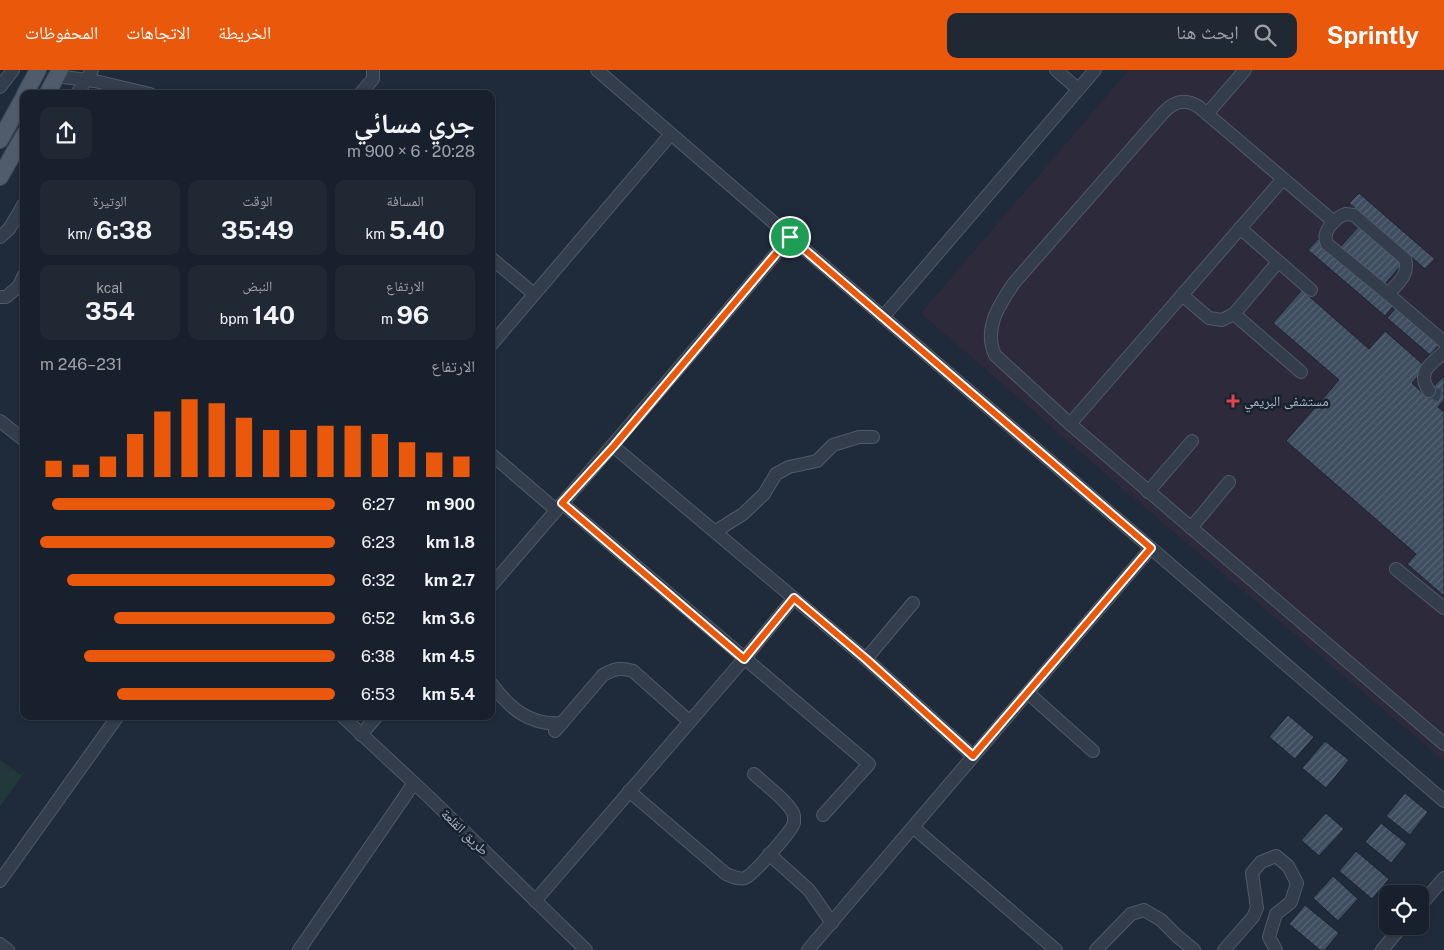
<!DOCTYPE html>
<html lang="ar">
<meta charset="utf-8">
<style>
:root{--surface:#17202c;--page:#202834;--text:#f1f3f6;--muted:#9ea3a9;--line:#363e48;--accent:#ea580c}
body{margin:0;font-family:"Public Sans","Noto Naskh Arabic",sans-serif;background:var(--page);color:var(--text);direction:rtl;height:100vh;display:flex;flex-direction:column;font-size:19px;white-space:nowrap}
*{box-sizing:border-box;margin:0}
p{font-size:16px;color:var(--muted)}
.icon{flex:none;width:28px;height:28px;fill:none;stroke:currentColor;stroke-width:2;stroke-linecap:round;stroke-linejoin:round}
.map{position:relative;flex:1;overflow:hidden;direction:ltr}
.side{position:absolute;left:20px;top:20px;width:475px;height:630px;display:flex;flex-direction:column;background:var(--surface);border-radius:10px;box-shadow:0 1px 4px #0004,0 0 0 1px var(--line);direction:rtl}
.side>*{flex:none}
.controls{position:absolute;left:1379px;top:815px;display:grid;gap:10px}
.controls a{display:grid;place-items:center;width:50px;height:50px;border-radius:10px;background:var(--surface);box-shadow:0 1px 4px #0004,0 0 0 1px var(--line);font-size:25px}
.pin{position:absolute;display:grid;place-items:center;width:42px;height:42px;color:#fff;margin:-21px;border:2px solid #fff;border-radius:50%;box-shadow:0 1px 5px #0007}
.round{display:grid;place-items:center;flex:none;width:52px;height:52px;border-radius:10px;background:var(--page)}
.headline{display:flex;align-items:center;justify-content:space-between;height:85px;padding:0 20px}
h1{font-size:28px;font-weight:700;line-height:38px}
.stats{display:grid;grid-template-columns:repeat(3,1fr);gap:8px;height:85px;padding:5px 20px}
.stats div{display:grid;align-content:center;border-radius:10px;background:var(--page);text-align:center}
.stats b{font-size:25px;font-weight:700}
.stats small{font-size:14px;font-weight:400}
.stats p{font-size:14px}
.chart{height:140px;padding:10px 20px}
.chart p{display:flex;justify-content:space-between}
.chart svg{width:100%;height:90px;margin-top:5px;stroke:var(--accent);stroke-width:6}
ul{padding:0 20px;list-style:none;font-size:16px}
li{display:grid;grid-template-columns:80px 60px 1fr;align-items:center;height:38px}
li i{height:12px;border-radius:6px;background:var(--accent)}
header{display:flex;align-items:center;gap:30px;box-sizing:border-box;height:70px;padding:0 25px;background:var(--accent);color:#fff}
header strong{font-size:24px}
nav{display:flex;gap:28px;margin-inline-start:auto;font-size:18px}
.search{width:350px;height:45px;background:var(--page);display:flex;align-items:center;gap:12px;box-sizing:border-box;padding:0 18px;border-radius:10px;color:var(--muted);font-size:19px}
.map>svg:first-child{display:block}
.medical{fill:#2d2b3b}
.green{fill:#21393b}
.building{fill:url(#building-hatch);stroke:#1a2431}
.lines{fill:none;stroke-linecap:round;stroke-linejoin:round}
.minor-tunnel{stroke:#34404f;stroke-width:12;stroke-dasharray:12 6;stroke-linecap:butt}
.minor-casing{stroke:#505a68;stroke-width:14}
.major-casing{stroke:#3c4654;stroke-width:18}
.minor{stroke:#333d4b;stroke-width:12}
.major{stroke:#505c6b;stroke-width:16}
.route-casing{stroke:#fff;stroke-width:10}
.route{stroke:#ea580c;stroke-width:6}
.health-dot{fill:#e0444e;stroke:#18222f;stroke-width:2}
.labels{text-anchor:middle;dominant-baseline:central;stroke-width:5;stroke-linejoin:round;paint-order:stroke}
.poi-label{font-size:14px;fill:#adb7c7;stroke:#18222f;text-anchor:start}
.street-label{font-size:14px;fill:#adb7c7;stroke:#18222f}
</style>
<header>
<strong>Sprintly</strong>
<div class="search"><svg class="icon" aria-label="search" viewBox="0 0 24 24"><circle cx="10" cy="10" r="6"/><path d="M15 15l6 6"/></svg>ابحث هنا</div>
<nav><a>الخريطة</a><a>الاتجاهات</a><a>المحفوظات</a></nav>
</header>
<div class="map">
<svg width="1444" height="880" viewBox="0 0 1444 880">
<defs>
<pattern id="building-hatch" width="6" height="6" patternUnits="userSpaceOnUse" patternTransform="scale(1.25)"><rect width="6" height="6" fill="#3f4d60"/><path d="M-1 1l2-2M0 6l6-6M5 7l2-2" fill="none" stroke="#586475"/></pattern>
</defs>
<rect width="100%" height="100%" fill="#1f2b3a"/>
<polygon class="medical" points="1129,0 1444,0 1444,691 1123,419 921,243"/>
<polygon class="green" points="0,690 22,706 0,736"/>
<g class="building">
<polygon points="1359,123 1435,189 1425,199 1349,133"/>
<polygon points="1361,154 1404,192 1383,216 1340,177"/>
<polygon points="1318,169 1394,235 1385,246 1308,180"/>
<polygon points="1302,220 1369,279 1385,261 1426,297 1412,313 1425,325 1444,306 1444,330 1438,337 1444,342 1444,526 1407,494 1416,484 1286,371 1339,310 1273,253"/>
<polygon points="1396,238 1439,275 1430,285 1387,248"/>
<polygon points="1288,645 1314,667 1295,689 1269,667"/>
<polygon points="1325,671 1349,690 1326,718 1302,698"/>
<polygon points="1405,723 1428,742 1410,765 1386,746"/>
<polygon points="1326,743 1344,759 1319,786 1301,770"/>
<polygon points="1381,753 1407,774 1391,793 1365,772"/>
<polygon points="1356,781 1389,809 1372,829 1339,801"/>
<polygon points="1333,806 1358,829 1338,851 1313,828"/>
<polygon points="1305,835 1339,863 1325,880 1320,880 1289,854"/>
</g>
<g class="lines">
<polyline class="minor-tunnel" points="1429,321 1435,324 1444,326"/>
<defs>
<g id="minor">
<polyline points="597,0 1444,731"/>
<polyline points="1056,0 1078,19"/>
<polyline points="56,6 95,11 150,24"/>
<polyline points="0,17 13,0"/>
<polyline points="77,24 92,0"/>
<polyline points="360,24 373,9 373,0"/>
<polyline points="1207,44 1245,0"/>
<path d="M1345 144 1354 145 1405 189C1410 205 1397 214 1388 224L1327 174C1321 162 1334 149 1345 144Z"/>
<path d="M1334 152 1199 37C1185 28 1174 31 1163 43L1014 213C999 235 983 259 995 285L1070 354 1444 674"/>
<polyline points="1240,158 1311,220"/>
<polyline points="0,167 9,159 24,134"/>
<polyline points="491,188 534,224"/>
<polyline points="1388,224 1444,272"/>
<polyline points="1182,225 1209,248 1222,250 1234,244 1278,192"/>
<polyline points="0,227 6,227 19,216 24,205"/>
<polyline points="1234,244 1301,302"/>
<polyline points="883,247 1095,0"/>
<polyline points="491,275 671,64"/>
<path d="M1429 321C1416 302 1431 294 1444 282"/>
<polyline points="0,351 24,370"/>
<polyline points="1070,354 1283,109"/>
<polyline points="613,376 866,589 913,533"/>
<polyline points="491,384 556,440"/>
<polyline points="1148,422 1192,371"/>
<polyline points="562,433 869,694 823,745"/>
<polyline points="1191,458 1229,412"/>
<polyline points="716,461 743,444 764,424 776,404 789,397 817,391 833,375 859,367 873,367"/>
<polyline points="1396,499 1444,538"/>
<path d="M491 516C591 400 692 284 790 167"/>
<polyline points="866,589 973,686"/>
<path d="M491 613C509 638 530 656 562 653"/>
<polyline points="1028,623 1093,681"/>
<polyline points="342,646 429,727 586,880"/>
<path d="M555 661 603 605C614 599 620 597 633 601L689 651"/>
<polyline points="361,665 377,646"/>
<path d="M629 721 726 804C732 806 738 810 745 808 753 805 791 762 794 753 794 751 794 748 794 746 792 734 763 713 754 704"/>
<polyline points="914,758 1056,880"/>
<polyline points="769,784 809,820 832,853"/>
<polyline points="0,811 118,646"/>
<polyline points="535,831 744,589 794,528"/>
<polyline points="1420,836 1444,808"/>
<polyline points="0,874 8,880"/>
<polyline points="299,880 414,713"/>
<polyline points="808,880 1151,478"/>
<polyline points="1096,880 1131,844 1144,840 1161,850 1177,866 1194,880"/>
<polyline points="1224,880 1253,847 1257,838 1252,803 1261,792 1276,786 1288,796 1297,813 1291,832 1276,844 1269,867 1276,880"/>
<polyline points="1382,880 1402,856"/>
</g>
<g id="major">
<polyline points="25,24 38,0"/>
<polyline points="47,24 60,0"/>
<polyline points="0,70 24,27"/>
<polyline points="0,107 24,65"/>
</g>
</defs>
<use href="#minor" class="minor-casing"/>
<use href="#major" class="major-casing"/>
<use href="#minor" class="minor"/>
<use href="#major" class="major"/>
</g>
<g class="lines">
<defs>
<polygon id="route" points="790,167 1151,478 973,686 866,589 794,528 744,589 562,433 614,376"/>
</defs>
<use href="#route" class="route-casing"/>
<use href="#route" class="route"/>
</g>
<path class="health-dot" d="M1230.5 323.5h5v5h5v5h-5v5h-5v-5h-5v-5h5z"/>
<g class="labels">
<g class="poi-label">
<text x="1244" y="331">مستشفى البريمي</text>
</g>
<g class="street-label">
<text transform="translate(465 762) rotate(44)">طريق القلعة</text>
</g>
</g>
</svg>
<div class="controls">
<a><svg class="icon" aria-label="locate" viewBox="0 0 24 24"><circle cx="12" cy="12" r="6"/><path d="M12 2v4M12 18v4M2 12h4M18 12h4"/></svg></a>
</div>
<div class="pin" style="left:790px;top:167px;background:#1e9e55"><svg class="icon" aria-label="arrive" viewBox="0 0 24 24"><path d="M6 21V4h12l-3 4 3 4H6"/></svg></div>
<section class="side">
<div class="headline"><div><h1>جري مسائي</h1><p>20:28 · 6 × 900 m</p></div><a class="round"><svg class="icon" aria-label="share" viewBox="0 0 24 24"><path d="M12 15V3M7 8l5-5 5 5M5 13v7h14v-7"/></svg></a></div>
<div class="stats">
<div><p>المسافة</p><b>5.40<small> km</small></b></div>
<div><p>الوقت</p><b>35:49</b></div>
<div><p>الوتيرة</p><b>6:38<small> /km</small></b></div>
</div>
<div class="stats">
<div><p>الارتفاع</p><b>96<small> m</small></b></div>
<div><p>النبض</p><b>140<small> bpm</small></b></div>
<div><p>kcal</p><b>354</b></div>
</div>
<div class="chart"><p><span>الارتفاع</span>231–246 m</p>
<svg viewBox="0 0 160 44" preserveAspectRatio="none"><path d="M5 44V36M15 44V38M25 44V34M35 44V23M45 44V12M55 44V6M65 44V8M75 44V15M85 44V21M95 44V21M105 44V19M115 44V19M125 44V23M135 44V27M145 44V32M155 44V34"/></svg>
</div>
<ul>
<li><b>900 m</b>6:27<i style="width:96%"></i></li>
<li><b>1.8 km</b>6:23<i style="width:100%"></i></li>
<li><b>2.7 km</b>6:32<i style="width:91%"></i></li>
<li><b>3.6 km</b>6:52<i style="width:75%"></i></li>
<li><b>4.5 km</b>6:38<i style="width:85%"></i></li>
<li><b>5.4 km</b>6:53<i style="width:74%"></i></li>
</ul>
</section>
</div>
